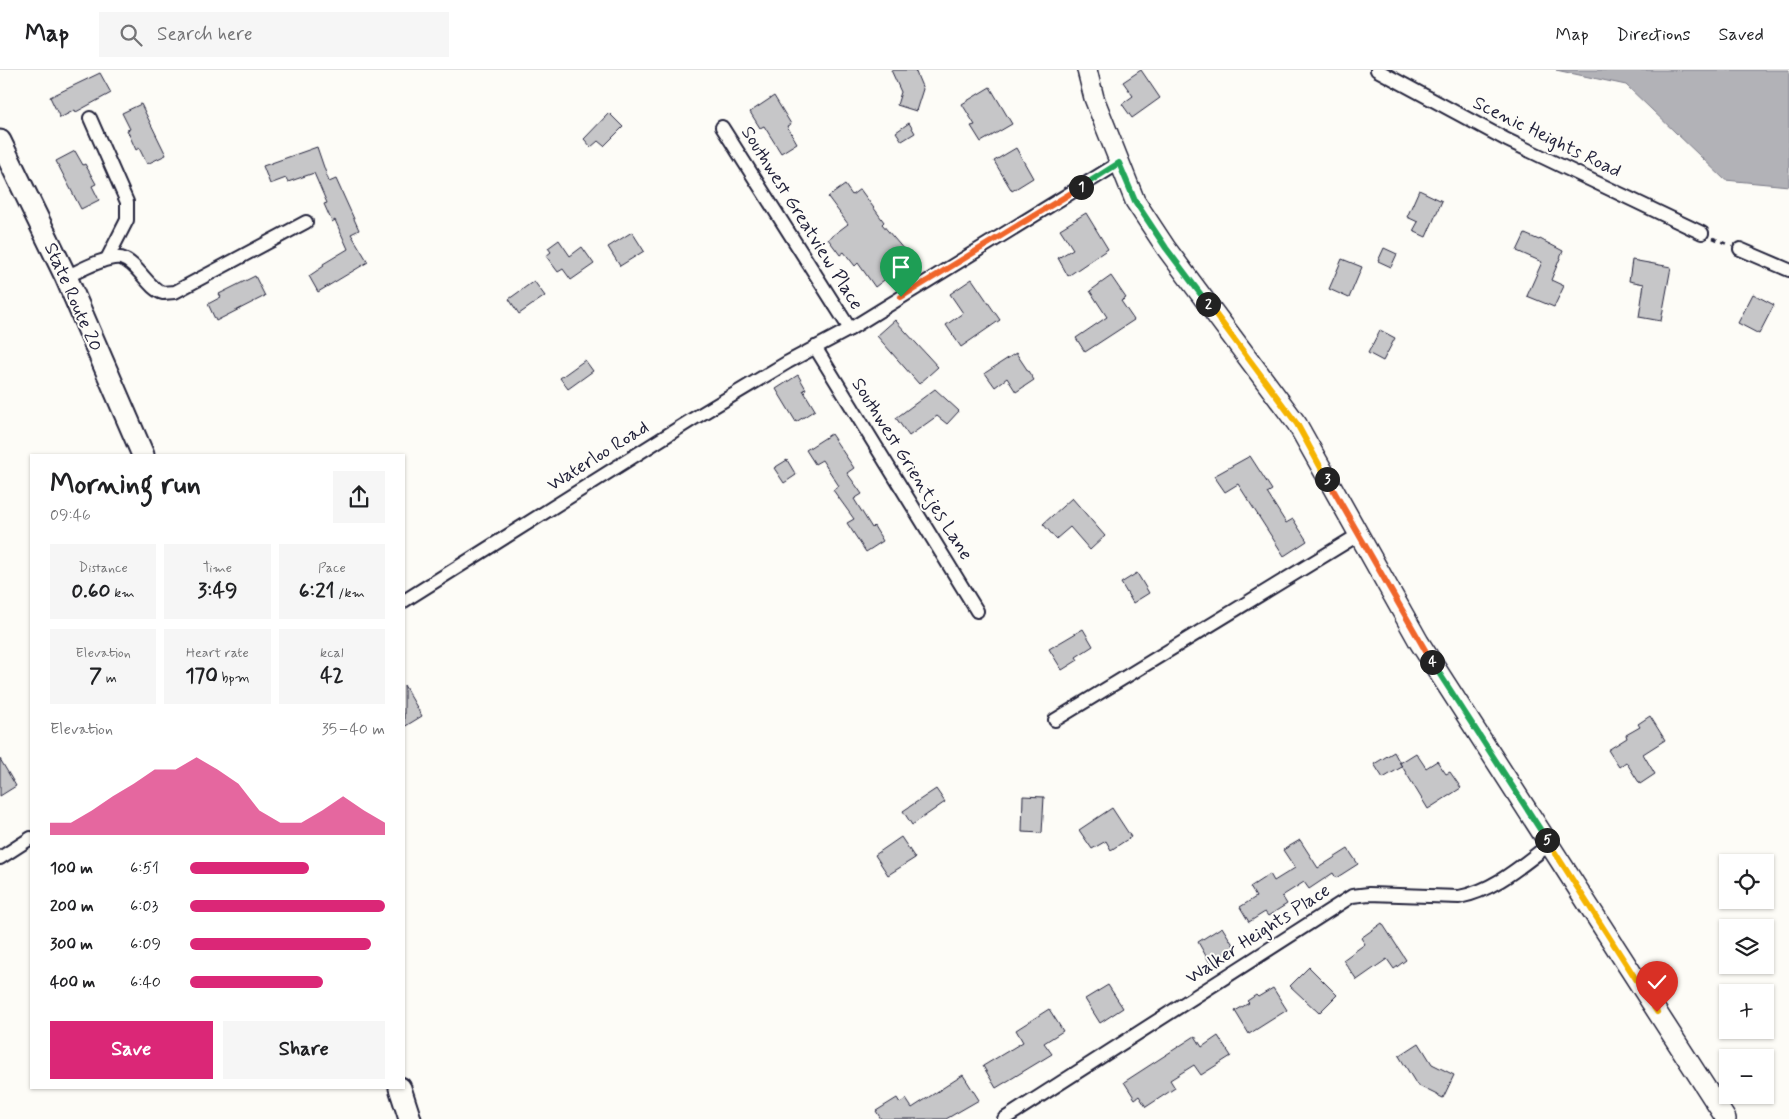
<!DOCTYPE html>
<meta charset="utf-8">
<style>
:root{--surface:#fff;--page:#f6f6f6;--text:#202124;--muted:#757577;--line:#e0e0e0;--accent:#db2777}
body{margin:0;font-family:Mynerve,sans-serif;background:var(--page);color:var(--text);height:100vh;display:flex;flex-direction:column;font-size:19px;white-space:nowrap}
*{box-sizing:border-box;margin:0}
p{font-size:16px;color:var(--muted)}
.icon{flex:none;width:28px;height:28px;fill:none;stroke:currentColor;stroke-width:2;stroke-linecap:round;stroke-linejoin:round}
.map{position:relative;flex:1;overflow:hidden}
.panel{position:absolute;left:30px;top:384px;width:375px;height:635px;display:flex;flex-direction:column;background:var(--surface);border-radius:0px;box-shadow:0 1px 4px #0004}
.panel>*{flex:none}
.buttons{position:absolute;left:1719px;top:784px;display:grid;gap:10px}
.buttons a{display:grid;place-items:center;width:55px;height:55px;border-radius:0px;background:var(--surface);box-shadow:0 1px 4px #0004;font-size:25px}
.pin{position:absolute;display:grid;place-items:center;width:42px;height:42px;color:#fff;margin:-51px -21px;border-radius:50% 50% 50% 0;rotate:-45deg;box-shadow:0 0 5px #0007}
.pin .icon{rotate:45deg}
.km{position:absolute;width:25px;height:25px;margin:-12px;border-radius:50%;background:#222;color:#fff;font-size:14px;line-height:25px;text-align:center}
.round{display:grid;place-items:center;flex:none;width:52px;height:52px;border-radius:0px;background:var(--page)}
.overview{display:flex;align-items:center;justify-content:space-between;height:85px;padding:0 20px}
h1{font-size:28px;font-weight:800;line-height:38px}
.metrics{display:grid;grid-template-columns:repeat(3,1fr);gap:8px;height:85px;padding:5px 20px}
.metrics div{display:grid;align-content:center;border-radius:0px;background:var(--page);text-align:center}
.metrics b{font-size:21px;font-weight:800}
.metrics small{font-size:14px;font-weight:400}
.metrics p{font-size:14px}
.chart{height:140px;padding:10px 20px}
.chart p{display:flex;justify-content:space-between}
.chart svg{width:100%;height:90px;margin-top:5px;fill:var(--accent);opacity:.7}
.cta{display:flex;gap:10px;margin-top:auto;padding:10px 20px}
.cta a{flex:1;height:58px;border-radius:0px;background:var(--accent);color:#fff;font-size:20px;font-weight:800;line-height:58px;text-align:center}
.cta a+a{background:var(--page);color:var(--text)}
ul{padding:0 20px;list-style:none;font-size:16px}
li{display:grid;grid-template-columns:80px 60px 1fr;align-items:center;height:38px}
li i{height:12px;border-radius:6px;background:var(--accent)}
header{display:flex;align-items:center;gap:30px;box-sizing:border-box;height:70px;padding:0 25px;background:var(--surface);border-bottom:1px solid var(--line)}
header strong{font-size:24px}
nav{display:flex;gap:28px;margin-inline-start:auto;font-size:18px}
.search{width:350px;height:45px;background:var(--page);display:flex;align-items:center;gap:12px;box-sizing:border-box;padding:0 18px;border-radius:0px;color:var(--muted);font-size:19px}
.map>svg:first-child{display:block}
.water{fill:#b2b2b7;stroke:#787885}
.building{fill:#c6c6c8;stroke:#22223b}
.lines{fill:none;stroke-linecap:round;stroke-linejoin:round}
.street-casing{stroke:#22223b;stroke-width:16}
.secondary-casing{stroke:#22223b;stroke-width:22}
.primary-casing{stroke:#22223b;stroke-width:25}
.path{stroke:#22223b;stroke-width:2.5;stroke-dasharray:5 4;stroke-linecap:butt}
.street{stroke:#fdfcf7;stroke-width:12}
.secondary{stroke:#fdfcf7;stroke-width:19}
.primary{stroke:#fdfcf7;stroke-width:21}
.split-1-casing{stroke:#fff;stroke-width:10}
.split-2-casing{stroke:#fff;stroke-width:10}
.split-3-casing{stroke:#fff;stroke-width:10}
.split-4-casing{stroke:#fff;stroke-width:10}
.split-5-casing{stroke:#fff;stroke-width:10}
.split-6-casing{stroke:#fff;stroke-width:10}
.split-1{stroke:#f0652b;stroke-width:6}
.split-2{stroke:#22a559;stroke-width:6}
.split-3{stroke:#f5b400;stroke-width:6}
.split-4{stroke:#f0652b;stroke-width:6}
.split-5{stroke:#22a559;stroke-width:6}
.split-6{stroke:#f5b400;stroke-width:6}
.labels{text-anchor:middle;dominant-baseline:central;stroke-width:4;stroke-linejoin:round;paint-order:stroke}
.street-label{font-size:19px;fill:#22223b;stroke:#fdfcf7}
</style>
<header>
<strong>Map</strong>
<div class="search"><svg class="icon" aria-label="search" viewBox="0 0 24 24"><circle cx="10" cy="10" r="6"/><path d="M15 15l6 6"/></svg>Search here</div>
<nav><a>Map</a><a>Directions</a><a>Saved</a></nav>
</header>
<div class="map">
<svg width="1789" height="1049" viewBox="0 0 1789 1049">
<rect width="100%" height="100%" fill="#fdfcf7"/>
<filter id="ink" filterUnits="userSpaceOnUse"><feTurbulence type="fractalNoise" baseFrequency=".02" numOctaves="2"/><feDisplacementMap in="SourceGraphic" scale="10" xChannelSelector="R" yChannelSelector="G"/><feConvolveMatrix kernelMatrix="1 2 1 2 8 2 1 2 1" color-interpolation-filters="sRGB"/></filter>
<g filter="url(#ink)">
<polygon class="water" points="1556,0 1789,0 1789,116 1725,110 1626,15"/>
<g class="building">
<polygon points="891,0 915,0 923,19 916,41 897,35 901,22"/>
<polygon points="1141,0 1160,28 1132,48 1122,34 1133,26 1123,12"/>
<polygon points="100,3 111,23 76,42 75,40 60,48 50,27"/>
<polygon points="990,17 1012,54 981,72 971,56 975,55 962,34"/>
<polygon points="774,26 791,54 787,56 797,73 781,83 764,56 760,58 750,42"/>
<polygon points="141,34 166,85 147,94 139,78 136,80 127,60 130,59 122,43"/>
<polygon points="609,43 623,57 604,76 598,71 591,77 584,69"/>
<polygon points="909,53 915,63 902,71 896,62"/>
<polygon points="317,77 329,112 336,109 359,160 351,164 368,192 318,222 309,206 324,196 323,194 348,179 335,150 332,152 324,134 327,133 314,103 288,112 286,108 270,114 263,96"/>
<polygon points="1016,78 1033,108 1012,121 994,91"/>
<polygon points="75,81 83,95 85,94 96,114 92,116 99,130 81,139 56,91"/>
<polygon points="845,115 852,125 860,119 884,152 882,154 911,188 904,193 909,199 896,209 892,204 875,217 858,193 855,196 844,182 840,185 828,169 848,154 828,127"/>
<polygon points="1419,120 1442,131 1426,167 1413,161 1418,152 1407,147"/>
<polygon points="1086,143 1108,179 1068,206 1058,188 1073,179 1060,159"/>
<polygon points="632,162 644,181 620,196 608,177"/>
<polygon points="1525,164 1539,170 1540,169 1563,181 1551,210 1564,216 1554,237 1527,226 1542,192 1517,181"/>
<polygon points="559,170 570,186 582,177 594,194 571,210 563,199 558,202 546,186 551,182 548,178"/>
<polygon points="1384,178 1397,184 1391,197 1378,191"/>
<polygon points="1342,189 1362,197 1349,228 1329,219"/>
<polygon points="1632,190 1671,197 1661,251 1639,247 1644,214 1629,211"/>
<polygon points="255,206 265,226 216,251 208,234 221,227 219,224"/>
<polygon points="1111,206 1126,228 1121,231 1134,250 1085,282 1076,268 1107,247 1090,221"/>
<polygon points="972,209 1000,250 961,277 946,255 963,243 950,224"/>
<polygon points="534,211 545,226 519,244 509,229"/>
<polygon points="1753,224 1774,235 1759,264 1738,253"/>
<polygon points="895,250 938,297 919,314 877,266"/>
<polygon points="1380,260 1395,268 1383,291 1368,283"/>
<polygon points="1016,283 1034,310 1016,322 1007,308 995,317 985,303"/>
<polygon points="585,290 593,301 568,319 560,308"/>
<polygon points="798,305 806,319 803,320 815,340 796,352 776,319"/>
<polygon points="935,319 959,341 947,354 937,346 909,366 896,348"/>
<polygon points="831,364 854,398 847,403 862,424 854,429 872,458 874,456 883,471 866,482 847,453 854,449 833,420 839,416 822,390 815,394 806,380"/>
<polygon points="1250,386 1272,420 1267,423 1286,453 1293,449 1307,471 1284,486 1238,414 1225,422 1214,406"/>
<polygon points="787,390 796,405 784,413 774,398"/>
<polygon points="1072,428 1105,466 1090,480 1070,457 1056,469 1043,454"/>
<polygon points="1137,503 1149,523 1133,533 1121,513"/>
<polygon points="1083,559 1093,576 1076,587 1078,590 1062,600 1049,579"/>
<polygon points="404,615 422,646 404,657"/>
<polygon points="1650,646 1665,670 1643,684 1655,704 1640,714 1626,692 1619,697 1608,680 1627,668 1626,665 1640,657 1638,654"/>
<polygon points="1394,682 1402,697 1383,708 1374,694"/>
<polygon points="1416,683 1426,698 1437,691 1446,704 1450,702 1461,718 1428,739 1400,693"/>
<polygon points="0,689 16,716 0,726"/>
<polygon points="936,719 945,732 912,755 903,741"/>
<polygon points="1023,726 1044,727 1042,763 1022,762"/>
<polygon points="1112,738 1131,767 1111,780 1106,771 1092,779 1079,760"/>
<polygon points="901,767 915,788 888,805 875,785"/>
<polygon points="1300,770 1318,798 1348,779 1358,794 1336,808 1333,803 1309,819 1304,812 1282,826 1287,834 1268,846 1265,842 1249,852 1240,837 1256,827 1250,817 1270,804 1274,811 1295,798 1283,780"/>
<polygon points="1382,853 1406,890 1394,899 1387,889 1357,910 1343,890 1365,874 1361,868"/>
<polygon points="1222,857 1235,878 1210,893 1198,872"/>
<polygon points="1309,897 1337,925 1319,943 1290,916"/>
<polygon points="1108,915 1123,938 1100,953 1085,929"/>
<polygon points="1273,918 1287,940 1249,964 1235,941 1249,933 1247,931 1256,925 1258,927"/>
<polygon points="1049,939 1063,961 1044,973 1052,984 996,1018 983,996 1023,972 1016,960"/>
<polygon points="1195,966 1202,977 1218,966 1231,986 1201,1005 1194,995 1170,1010 1175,1018 1146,1037 1139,1026 1135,1029 1124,1012"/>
<polygon points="1419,973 1432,994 1454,1005 1443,1028 1417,1015 1399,986"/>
<polygon points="963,1005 979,1030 946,1049 881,1049 876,1041 897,1028 900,1033 906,1029 912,1038"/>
</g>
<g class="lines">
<defs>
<g id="street">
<polyline points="1377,0 1507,70 1702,163"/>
<polyline points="90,48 127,132 127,150 107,189"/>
<polyline points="722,57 850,259"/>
<polyline points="1740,179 1789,200"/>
<path d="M66 207C79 201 107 185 121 188 138 193 148 219 163 223 166 223 171 222 175 222L306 152"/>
<polyline points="815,277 977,541"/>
<polyline points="404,531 693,349 788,292 850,259 1119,93"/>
<polyline points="1055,650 1358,465"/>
<polyline points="0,788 31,768"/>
<path d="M1004 1049 1352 826 1369 824 1459 827C1495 820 1522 795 1550 774"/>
</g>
<polyline id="secondary" points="1087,0 1094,28 1135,131 1166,178 1297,354 1419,572 1726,1049"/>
<g id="primary">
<polyline points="0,71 66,207 143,385"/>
<polyline points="400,1018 410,1049"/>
</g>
</defs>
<use href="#street" class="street-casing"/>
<use href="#secondary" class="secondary-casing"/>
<use href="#primary" class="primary-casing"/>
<polyline class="path" points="1713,168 1729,175"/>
<use href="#street" class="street"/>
<use href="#secondary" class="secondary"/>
<use href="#primary" class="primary"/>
</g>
</g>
<g class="lines" filter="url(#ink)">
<defs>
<polyline id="split-1" points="901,227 1081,117"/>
<polyline id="split-2" points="1081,117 1119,93 1135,131 1166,178 1208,234"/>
<polyline id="split-3" points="1208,234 1297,354 1327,409"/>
<polyline id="split-4" points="1327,409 1432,592"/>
<polyline id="split-5" points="1432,592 1547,770"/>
<polyline id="split-6" points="1547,770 1657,942"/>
</defs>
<use href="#split-1" class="split-1-casing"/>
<use href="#split-2" class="split-2-casing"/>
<use href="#split-3" class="split-3-casing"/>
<use href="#split-4" class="split-4-casing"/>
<use href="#split-5" class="split-5-casing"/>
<use href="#split-6" class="split-6-casing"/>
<use href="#split-1" class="split-1"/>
<use href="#split-2" class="split-2"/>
<use href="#split-3" class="split-3"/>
<use href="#split-4" class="split-4"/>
<use href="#split-5" class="split-5"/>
<use href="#split-6" class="split-6"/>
</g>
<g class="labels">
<g class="street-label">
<text transform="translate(1547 67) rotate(26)">Scenic Heights Road</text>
<text transform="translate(802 148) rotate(58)">Southwest Greatview Place</text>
<text transform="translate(73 227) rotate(66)">State Route 20</text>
<text transform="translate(598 386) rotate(-32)">Waterloo Road</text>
<text transform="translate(912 399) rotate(58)">Southwest Grientjes Lane</text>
<text transform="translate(1258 864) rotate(-33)">Walker Heights Place</text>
</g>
</g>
</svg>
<div class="buttons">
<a><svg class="icon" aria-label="locate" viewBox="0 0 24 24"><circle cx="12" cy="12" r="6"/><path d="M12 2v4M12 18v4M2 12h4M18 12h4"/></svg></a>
<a><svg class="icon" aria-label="layers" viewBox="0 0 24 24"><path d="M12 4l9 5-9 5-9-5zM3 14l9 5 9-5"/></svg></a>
<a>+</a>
<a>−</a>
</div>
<div class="pin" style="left:901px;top:227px;background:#1e9e55"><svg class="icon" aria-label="arrive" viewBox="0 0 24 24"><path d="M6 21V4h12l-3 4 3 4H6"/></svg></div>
<div class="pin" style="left:1657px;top:942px;background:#d93025"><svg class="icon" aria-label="check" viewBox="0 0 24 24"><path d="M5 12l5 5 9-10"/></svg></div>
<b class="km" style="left:1081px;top:117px">1</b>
<b class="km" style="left:1208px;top:234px">2</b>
<b class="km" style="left:1327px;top:409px">3</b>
<b class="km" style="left:1432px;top:592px">4</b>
<b class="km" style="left:1547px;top:770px">5</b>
<section class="panel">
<div class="overview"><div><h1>Morning run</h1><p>09:46</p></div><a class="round"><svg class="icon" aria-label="share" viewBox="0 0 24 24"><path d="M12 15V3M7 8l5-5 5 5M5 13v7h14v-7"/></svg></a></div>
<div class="metrics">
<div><p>Distance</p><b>0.60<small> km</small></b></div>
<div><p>Time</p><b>3:49</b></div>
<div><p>Pace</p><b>6:21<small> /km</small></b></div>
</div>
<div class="metrics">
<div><p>Elevation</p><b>7<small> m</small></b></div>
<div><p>Heart rate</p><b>170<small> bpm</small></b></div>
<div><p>kcal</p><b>42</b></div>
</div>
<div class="chart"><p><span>Elevation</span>35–40 m</p>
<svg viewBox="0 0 160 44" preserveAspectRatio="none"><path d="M0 44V38L10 38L20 32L30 25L40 19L50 12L60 12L70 6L80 12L90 19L100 32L110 38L120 38L130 32L140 25L150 32L160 38V44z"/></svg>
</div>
<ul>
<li><b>100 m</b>6:51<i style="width:61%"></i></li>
<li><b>200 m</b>6:03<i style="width:100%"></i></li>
<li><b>300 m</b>6:09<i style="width:93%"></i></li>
<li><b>400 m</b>6:40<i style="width:68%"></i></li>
</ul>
<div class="cta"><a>Save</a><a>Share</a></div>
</section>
</div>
